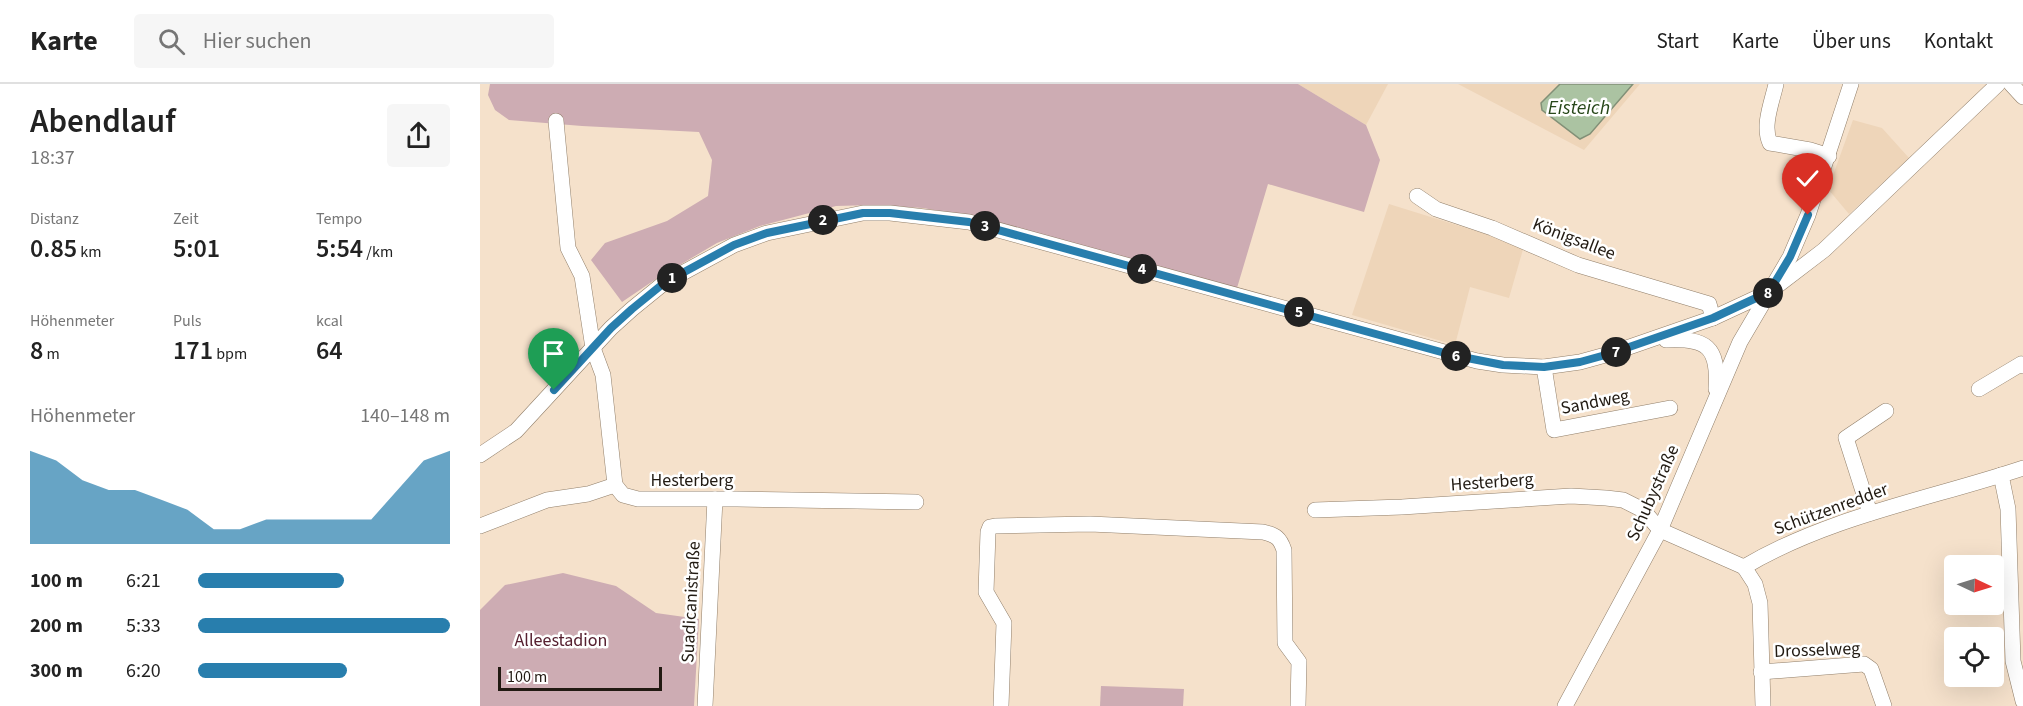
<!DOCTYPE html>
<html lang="de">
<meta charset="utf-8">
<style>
:root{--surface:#fff;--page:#f6f6f6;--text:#222;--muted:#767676;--line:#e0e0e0;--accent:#287ead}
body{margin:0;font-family:"Source Sans 3",sans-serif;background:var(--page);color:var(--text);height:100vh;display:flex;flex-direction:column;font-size:22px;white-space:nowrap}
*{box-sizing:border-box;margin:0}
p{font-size:20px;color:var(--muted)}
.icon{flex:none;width:33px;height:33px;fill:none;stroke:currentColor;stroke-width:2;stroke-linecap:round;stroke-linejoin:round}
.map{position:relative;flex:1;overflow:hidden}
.drawer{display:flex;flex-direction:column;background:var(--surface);width:480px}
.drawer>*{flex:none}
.needle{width:39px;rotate:94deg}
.buttons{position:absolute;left:1464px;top:471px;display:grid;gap:12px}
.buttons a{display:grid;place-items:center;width:60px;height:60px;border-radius:6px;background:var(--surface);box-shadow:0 6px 24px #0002;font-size:30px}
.scale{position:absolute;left:18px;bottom:15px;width:164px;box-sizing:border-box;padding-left:6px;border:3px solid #211a12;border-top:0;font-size:16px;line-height:21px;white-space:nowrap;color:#211a12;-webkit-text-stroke:4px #fff;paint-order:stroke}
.pin{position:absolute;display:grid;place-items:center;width:51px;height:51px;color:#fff;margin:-62px -26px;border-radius:50% 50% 50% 0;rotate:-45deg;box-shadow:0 0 6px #0007}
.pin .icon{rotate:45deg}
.km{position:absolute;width:30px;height:30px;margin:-15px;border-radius:50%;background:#222;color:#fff;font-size:16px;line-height:30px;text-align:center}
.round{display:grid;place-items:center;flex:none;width:63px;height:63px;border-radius:6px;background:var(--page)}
.summary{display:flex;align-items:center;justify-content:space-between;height:102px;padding:0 30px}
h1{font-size:33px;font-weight:600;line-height:45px}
.metrics{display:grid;grid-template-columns:repeat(3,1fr);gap:9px;height:102px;padding:6px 30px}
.metrics div{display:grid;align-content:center}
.metrics b{font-size:26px;font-weight:600}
.metrics small{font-size:16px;font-weight:400}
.metrics p{font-size:16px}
.chart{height:168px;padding:12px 30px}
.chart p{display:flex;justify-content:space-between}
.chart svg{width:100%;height:108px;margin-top:6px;fill:var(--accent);opacity:.7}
ul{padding:0 30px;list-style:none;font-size:20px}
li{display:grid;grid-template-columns:96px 72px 1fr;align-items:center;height:45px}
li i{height:15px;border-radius:8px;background:var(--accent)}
header{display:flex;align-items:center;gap:36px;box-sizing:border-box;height:84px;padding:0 30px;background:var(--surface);border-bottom:2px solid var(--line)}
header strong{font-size:28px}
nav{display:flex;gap:33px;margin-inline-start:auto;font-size:21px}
.search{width:420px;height:54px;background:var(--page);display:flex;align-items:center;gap:15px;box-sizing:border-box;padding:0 21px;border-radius:6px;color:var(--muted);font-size:22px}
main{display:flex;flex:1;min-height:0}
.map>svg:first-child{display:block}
.built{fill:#eed5b9}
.green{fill:#cdacb3}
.water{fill:#abc3a2;stroke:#829077;stroke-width:1.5}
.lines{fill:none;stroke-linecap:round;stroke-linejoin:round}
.minor-casing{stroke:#917f6a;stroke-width:16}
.minor{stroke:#fff;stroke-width:15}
.route-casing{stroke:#fff;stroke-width:12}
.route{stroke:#287ead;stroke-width:8}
.labels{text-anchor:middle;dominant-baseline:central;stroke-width:5;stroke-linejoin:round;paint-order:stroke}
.street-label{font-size:18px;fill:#211a12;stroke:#fff}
.park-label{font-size:18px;fill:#562030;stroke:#fff}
.water-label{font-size:20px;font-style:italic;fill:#28481a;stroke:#fff}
</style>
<header>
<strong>Karte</strong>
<div class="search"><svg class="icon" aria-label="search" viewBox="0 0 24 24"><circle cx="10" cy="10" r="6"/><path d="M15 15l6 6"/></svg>Hier suchen</div>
<nav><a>Start</a><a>Karte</a><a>Über uns</a><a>Kontakt</a></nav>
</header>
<main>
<section class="drawer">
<div class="summary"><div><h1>Abendlauf</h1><p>18:37</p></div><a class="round"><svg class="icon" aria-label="share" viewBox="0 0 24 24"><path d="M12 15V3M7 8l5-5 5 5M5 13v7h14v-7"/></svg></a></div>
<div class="metrics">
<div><p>Distanz</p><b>0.85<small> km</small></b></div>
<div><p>Zeit</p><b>5:01</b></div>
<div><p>Tempo</p><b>5:54<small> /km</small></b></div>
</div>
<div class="metrics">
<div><p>Höhenmeter</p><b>8<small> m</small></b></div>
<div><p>Puls</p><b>171<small> bpm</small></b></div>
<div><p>kcal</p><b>64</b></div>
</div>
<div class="chart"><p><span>Höhenmeter</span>140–148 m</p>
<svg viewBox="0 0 160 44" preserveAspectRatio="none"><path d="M0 44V6L10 10L20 18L30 22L40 22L50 26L60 30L70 38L80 38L90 34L100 34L110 34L120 34L130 34L140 22L150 10L160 6V44z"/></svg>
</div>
<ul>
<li><b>100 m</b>6:21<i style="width:58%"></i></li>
<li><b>200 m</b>5:33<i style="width:100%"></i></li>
<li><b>300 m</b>6:20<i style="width:59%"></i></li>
</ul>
</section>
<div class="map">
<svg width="1543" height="622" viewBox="0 0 1543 622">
<rect width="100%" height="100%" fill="#f5e1cb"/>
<g class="built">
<polygon points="818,0 908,0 886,41"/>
<polygon points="978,0 1160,0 1104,66"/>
<polygon points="1373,36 1402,44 1429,74 1369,130 1348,105"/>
<polygon points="909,120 1044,162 1029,214 990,203 975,261 872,231"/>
</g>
<g class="green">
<polygon points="10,0 818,0 886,41 900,76 884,128 788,100 757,204 509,136 443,124 393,121 356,122 280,142 237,159 176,195 142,218 111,176 125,159 187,137 228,112 232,76 219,48 102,42 29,36 15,26 8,11"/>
<polygon points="83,489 136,502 176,529 219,535 214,622 0,622 0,526 25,501"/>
<polygon points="621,602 704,605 703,622 620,622"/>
</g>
<polygon class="water" points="1080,0 1153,0 1110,50 1100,55 1062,26 1061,19"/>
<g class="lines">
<defs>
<g id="minor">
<path d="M1296 0C1292 18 1282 42 1290 59L1330 66 1349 72"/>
<polyline points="1531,0 1543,13"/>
<polyline points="76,37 88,164 102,192 113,264 123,291 135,401 143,411 158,415 257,415 436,418"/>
<polyline points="937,112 956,125 1012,144 1098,181 1229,220 1233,234"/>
<path d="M1186 256C1226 254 1239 262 1236 305"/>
<polyline points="1064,283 1074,346 1190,324"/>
<polyline points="1499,305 1541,280 1543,282"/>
<polyline points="0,371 36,347 131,244 152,225 184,199 254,161 287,149 383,129 410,129 489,138 997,277 1023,281 1064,283 1100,278 1129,270 1233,234 1289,208 1344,166 1518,0"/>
<polyline points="1521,391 1528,425 1533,577 1543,617"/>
<polyline points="835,426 922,423 1091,412 1126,414 1143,416 1163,426 1180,446 1264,483"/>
<polyline points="1390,429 1366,354 1406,327"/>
<polyline points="0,442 67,416 108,410 135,401"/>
<path d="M1264 483C1350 432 1450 415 1543 384"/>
<polyline points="1264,483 1275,500 1280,519 1283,622"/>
<polyline points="1281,588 1384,580 1391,585 1404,622"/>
<polyline points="225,622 235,415"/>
<path d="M521 622 524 539 506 508 508 448 510 443 515 442 610 440 783 448C796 451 800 454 804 466L805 559 819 578 818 622"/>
<polyline points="1085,622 1180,446 1260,258 1310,173 1328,131 1371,0"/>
</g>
</defs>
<use href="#minor" class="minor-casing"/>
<use href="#minor" class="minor"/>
</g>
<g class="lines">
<defs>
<polyline id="route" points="74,306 131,244 152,225 184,199 254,161 287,149 383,129 410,129 489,138 972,271 1023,281 1064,283 1100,278 1129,270 1233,234 1289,208 1310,173 1328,131"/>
</defs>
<use href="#route" class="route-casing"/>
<use href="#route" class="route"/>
</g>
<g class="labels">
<g class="street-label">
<text transform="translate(1094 155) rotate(21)">Königsallee</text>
<text transform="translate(1115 318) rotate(-11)">Sandweg</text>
<text x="212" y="396">Hesterberg</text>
<text transform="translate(1012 398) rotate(-4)">Hesterberg</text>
<text transform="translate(1173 409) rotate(-66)">Schubystraße</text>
<text transform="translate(1351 425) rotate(-20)">Schützenredder</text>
<text transform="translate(211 518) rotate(-87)">Suadicanistraße</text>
<text transform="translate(1337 566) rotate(-2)">Drosselweg</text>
</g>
<g class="park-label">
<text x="81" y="556">Alleestadion</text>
</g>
<g class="water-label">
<text x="1099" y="24">Eisteich</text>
</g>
</g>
</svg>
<div class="buttons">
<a><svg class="needle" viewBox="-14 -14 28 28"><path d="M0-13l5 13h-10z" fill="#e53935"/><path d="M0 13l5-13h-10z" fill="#767676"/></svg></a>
<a><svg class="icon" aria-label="locate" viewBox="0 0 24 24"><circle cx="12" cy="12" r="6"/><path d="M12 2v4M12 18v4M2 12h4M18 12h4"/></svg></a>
</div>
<div class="scale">100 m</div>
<div class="pin" style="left:74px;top:306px;background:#1e9e55"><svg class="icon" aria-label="arrive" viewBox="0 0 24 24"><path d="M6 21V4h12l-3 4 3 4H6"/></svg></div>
<div class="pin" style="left:1328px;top:131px;background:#d93025"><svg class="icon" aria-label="check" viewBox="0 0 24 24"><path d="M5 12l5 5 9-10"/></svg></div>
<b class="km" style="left:192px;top:194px">1</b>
<b class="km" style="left:343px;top:136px">2</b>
<b class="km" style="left:505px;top:142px">3</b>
<b class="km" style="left:662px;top:185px">4</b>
<b class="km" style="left:819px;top:228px">5</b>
<b class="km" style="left:976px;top:272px">6</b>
<b class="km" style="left:1136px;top:268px">7</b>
<b class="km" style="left:1288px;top:209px">8</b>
</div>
</main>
